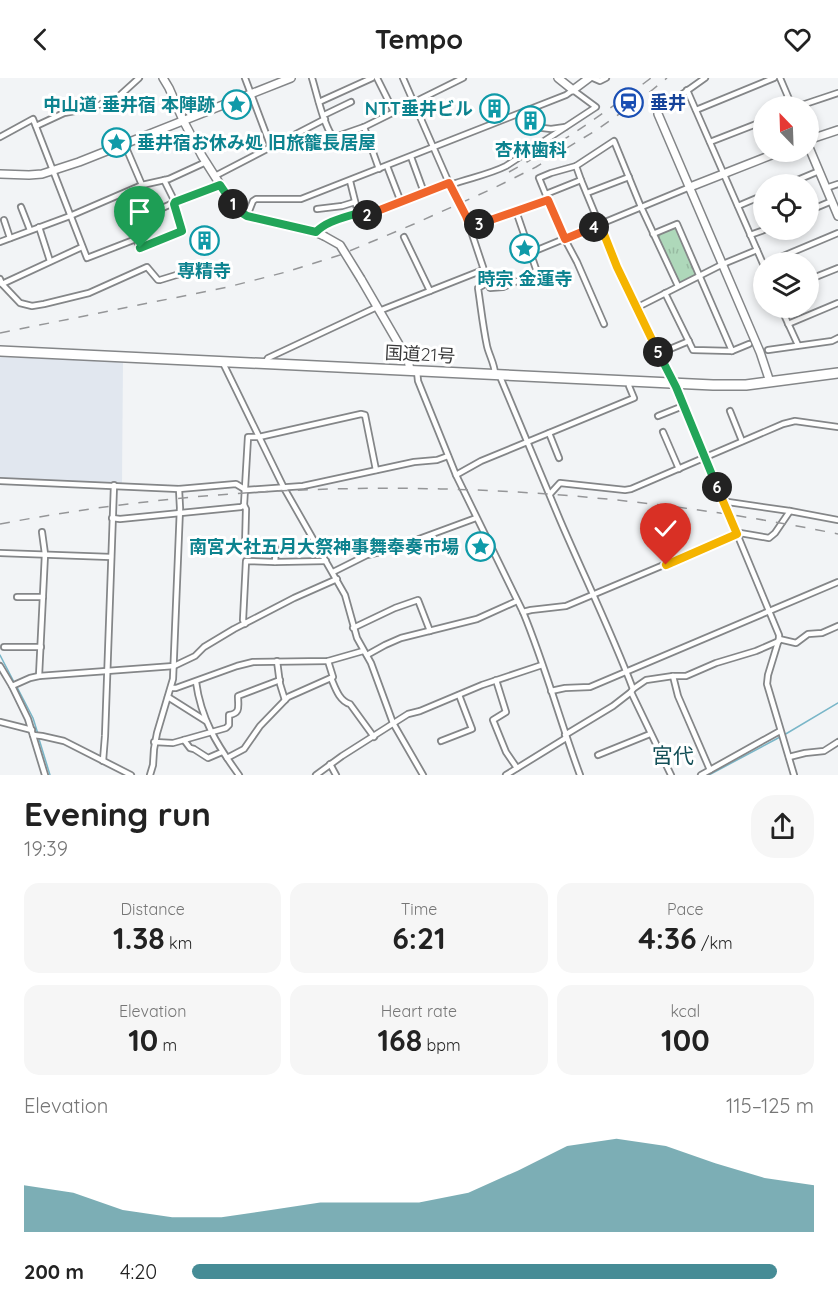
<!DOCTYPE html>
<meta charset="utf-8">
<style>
:root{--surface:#fff;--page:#f6f6f6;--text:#222;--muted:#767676;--accent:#468c96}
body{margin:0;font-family:Quicksand,"Noto Sans JP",sans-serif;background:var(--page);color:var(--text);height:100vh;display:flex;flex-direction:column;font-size:22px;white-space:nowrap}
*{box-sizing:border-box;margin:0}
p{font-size:20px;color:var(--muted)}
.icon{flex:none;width:33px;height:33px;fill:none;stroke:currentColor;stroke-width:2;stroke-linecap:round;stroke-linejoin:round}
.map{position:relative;height:697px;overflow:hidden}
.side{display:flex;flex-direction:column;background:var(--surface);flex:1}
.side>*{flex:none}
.needle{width:39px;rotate:337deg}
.buttons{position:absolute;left:753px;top:18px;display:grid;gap:12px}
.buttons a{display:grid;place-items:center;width:66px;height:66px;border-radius:50%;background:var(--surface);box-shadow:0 3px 9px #0003;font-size:30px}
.pin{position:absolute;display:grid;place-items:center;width:51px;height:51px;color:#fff;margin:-62px -26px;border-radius:50% 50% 50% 0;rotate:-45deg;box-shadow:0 0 6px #0007}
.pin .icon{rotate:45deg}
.km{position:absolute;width:30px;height:30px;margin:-15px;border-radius:50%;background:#222;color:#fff;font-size:16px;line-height:30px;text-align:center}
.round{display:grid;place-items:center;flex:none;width:63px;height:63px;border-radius:24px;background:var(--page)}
.summary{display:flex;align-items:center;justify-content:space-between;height:102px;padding:0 24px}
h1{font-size:33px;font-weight:700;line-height:45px}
.stats{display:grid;grid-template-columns:repeat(3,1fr);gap:9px;height:102px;padding:6px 24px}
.stats div{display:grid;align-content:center;border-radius:15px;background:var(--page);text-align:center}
.stats b{font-size:30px;font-weight:700}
.stats small{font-size:16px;font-weight:400}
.stats p{font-size:16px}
.chart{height:168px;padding:12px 24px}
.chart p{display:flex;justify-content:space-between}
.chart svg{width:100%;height:108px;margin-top:6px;fill:var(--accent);opacity:.7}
ul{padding:0 24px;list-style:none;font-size:20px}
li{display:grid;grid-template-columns:96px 72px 1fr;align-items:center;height:45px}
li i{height:15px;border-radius:8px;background:var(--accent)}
header{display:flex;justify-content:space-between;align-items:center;height:78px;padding:0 24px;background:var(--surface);font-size:27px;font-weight:700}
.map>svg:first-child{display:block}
.built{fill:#e1e7ef}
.park{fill:url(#park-tufts)}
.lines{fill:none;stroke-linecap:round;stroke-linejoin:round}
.stream{stroke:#79b6c8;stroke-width:1.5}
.street-casing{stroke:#848688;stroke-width:8}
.secondary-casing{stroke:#848688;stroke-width:10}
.highway-casing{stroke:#848688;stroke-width:12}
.street{stroke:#fff;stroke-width:4.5}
.secondary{stroke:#fff;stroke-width:7}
.highway{stroke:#fff;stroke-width:9}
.rail{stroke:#959698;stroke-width:1.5;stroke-dasharray:10 10;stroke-linecap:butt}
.secondary-bridge-casing{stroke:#848688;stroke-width:10;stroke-linecap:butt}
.secondary-bridge{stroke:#fff;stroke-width:7}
.split-1-casing{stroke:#fff;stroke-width:12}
.split-2-casing{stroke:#fff;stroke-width:12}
.split-3-casing{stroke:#fff;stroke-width:12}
.split-4-casing{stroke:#fff;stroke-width:12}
.split-5-casing{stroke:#fff;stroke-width:12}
.split-6-casing{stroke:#fff;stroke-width:12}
.split-7-casing{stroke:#fff;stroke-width:12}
.split-1{stroke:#22a559;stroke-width:8}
.split-2{stroke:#22a559;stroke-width:8}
.split-3{stroke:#f0652b;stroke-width:8}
.split-4{stroke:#f0652b;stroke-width:8}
.split-5{stroke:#f5b400;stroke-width:8}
.split-6{stroke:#22a559;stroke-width:8}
.split-7{stroke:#f5b400;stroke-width:8}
.labels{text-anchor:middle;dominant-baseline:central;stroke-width:6;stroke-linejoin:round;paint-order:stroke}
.transit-label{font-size:18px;font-weight:bold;fill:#164399;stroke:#fff;text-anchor:start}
.culture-label{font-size:18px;font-weight:bold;fill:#0d838f;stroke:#fff;text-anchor:end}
.street-label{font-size:18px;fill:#3b3b3c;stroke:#fff}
.quarter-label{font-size:21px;fill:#134f57;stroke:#fff}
</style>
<header><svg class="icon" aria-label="back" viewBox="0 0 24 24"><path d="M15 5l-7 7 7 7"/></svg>Tempo<svg class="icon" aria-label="heart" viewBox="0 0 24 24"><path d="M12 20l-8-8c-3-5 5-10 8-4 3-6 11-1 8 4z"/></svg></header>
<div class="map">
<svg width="838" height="697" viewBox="0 0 838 697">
<defs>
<pattern id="park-tufts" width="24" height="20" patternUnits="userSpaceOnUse" patternTransform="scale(1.5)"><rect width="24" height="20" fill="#aed8ba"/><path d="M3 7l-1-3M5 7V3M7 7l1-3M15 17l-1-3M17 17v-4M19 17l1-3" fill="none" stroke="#97baa1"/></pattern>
</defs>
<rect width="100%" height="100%" fill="#f2f4f6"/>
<polygon class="built" points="0,279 123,283 122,405 0,402"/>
<polygon class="park" points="677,146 699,195 679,205 656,156"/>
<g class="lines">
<g class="stream">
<polyline points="0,577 14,604"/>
<polyline points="17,609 33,640 38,656"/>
<polyline points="784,657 838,625"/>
<polyline points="39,661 50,697"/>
<polyline points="709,697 780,659"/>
</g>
<defs>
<g id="street">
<polyline points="245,0 271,69"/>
<path d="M312 0C317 16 323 46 333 59L341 57 364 49 463 0"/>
<polyline points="377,0 394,34"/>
<polyline points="403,0 449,105 466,138 490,210 503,209 534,196 536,191 516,133 469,149"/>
<polyline points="593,0 600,3 606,0"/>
<polyline points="780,0 792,28"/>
<polyline points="687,12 764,188"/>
<polyline points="319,24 372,0"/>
<polyline points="799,28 838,15"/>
<polyline points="696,32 774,0"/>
<polyline points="658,36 660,32 705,0"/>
<polyline points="324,37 351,24"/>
<polyline points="36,48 64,35 91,30 117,20 139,0"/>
<polyline points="526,48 551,51 565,49"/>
<polyline points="364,49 379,91"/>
<polyline points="0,59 33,41 87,180 136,161 140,170 182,153 174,126 175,124 164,102"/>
<polyline points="710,64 764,43"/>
<polyline points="124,65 142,107"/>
<polyline points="411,79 422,109"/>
<polyline points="387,88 399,119"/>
<polyline points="576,88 551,95 539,100 562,156 577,184 604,246"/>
<polyline points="215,98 325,41"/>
<polyline points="581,102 617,189 676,309 779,557 779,561 768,597 767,606 794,697"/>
<polyline points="788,106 819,93"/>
<polyline points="826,110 838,106"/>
<polyline points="587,115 629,99"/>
<polyline points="546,116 581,102 576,88 614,63 641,129 678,208"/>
<polyline points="738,128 764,117"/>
<polyline points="21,129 30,152"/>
<polyline points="160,131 191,117 220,107"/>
<polyline points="317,131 342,128 355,124"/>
<polyline points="516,133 548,122"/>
<polyline points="808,133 832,123"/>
<polyline points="358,135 361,138 368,137 449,105"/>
<path d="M247 138 253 123 256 121H301L566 17 573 12 596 29 506 88C488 97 469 100 450 107"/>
<polyline points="4,142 10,160"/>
<polyline points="39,149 50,183"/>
<path d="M316 154C327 143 343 140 358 135L350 103"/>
<polyline points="653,156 677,146 732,273"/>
<polyline points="750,157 764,152"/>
<polyline points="404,159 430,213"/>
<polyline points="0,164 70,138 142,107 169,101 206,84"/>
<polyline points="530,175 690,109"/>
<polyline points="769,184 838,155"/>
<polyline points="0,201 2,206 20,225 32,228 44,226 89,215 147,189 158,202 160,202 199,190"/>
<polyline points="808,202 838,190"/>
<path d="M487 205 478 210C481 230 483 249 487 268 489 277 495 287 495 296"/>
<polyline points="2,206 82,169"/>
<polyline points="665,215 693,272 732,273 749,266"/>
<polyline points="636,230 723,186 757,172"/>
<polyline points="781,230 798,267"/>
<polyline points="379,233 483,192"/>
<polyline points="788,246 838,225"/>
<polyline points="768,272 832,263 838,260"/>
<polyline points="658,276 689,263"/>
<polyline points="223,283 224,287 284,410 345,517 357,560 371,585 393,645 423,697"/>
<polyline points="265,285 268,280 377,229"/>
<path d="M417 293 418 303 456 397 523 534C545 587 560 643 580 697"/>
<path d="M502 297 501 301C521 348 540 395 560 442 584 498 611 553 633 611L631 614 671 697"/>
<polyline points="730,333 742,363"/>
<polyline points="658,338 683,328"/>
<polyline points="663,354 679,391"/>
<polyline points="549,355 559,380"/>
<polyline points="456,397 481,383 634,320 629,308 630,303"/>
<polyline points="0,403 179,411 236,406 246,412 303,408 414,384 437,382 448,378"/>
<polyline points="550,416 560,405 625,412 631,411 783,346 795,343 838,349"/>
<polyline points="724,425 728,424 790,433 838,442"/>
<polyline points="244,427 246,431 245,469 276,471 275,484 246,483 243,542 245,546"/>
<polyline points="112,440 120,441 241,429 244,427 248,359 259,359 361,336 365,337 376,392"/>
<polyline points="0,475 111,479"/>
<polyline points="275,484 326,483"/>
<polyline points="333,494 367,477 389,472 476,440"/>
<polyline points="17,519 43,519"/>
<polyline points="523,534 531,532 566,528 740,455 769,460 775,455 790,433"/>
<polyline points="353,550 395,530 418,522 430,553"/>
<polyline points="779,561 796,565 808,556 822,555 838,548"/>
<polyline points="4,569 41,569"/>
<polyline points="367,577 385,567 401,560 477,541 517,523"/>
<polyline points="277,583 280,606 285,622"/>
<polyline points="0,588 12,608 30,600 39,598 174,588 195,578 204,569 234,551 294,520 337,501"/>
<polyline points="39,598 45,476 42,454"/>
<polyline points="673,598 678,618 710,692"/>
<path d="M331 600C335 609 339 623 350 626L374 659"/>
<polyline points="496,602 506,634 493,642 506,674 517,690"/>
<path d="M196 604C201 641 217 667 239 697"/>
<polyline points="12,608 28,641 45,697"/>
<polyline points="171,610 176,610 237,588 253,584 328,583 363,573"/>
<polyline points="633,611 646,602 673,598 686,598 716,585 756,573 779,563"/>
<polyline points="551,613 565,610 590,609 838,504"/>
<polyline points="168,619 206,643"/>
<polyline points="0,644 32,652"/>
<polyline points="33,657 42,658 64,663 131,697"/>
<polyline points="565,657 613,628 631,614"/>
<polyline points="184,662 190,670 194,671 208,680 222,674"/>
<polyline points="441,663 472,651 459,617"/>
<path d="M154 664 173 665 226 650 229 647V637C241 635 238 629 238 618L280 602"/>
<polyline points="598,677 650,656"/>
<polyline points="789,679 805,675 824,673 838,664"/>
<polyline points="227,680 244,671 260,648 288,619 333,599 328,583"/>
<polyline points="103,683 105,658 114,407"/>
<polyline points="330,686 336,697"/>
<polyline points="150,697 153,687 154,671 157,655 173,601 180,430 179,411"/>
<polyline points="316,697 342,678 408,636 420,633 482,607 542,587"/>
<polyline points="506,697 566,660"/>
<polyline points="701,697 780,653"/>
</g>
<g id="secondary">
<polyline points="163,0 169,10 183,42 202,78 235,130 247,138 313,153 324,158"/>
<polyline points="558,0 573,12 589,0"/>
<polyline points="658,36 760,274 770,304"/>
<polyline points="808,62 838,52"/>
<polyline points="808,67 838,138"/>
<polyline points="0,96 29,97 42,96 79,84 291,0"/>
<polyline points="690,109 779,74"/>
<polyline points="361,201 408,282 410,292"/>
</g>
<polyline id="highway" points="0,273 713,307 746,307 838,295"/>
</defs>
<use href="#street" class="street-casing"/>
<use href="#secondary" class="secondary-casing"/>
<use href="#highway" class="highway-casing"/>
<use href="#street" class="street"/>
<use href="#secondary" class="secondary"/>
<use href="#highway" class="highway"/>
<g class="rail">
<path d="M509 94C559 67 606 34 651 0"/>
<polyline points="0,255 228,209 286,194 340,177 414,146 494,110 536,89 598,51 646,17 667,0"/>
<path d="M0 446C274 394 565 400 838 456"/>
</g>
<defs>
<polyline id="secondary-bridge" points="324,158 340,167 361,201"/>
</defs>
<use href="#secondary-bridge" class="secondary-bridge-casing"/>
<use href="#secondary-bridge" class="secondary-bridge"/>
</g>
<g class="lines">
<defs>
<polyline id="split-1" points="140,170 182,153 174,126 175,124 220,107 233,126"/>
<path id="split-2" d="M233 126 239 133 247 138 316 154C327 143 343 140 358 135L361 138 367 137"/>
<polyline id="split-3" points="367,137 449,105 466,138 470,149 479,146"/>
<polyline id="split-4" points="479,146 548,122 565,161 594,149"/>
<polyline id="split-5" points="594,149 600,146 617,189 658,274"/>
<polyline id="split-6" points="658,274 676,309 717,409"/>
<polyline id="split-7" points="666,487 737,456 717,409"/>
</defs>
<use href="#split-1" class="split-1-casing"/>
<use href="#split-2" class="split-2-casing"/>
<use href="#split-3" class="split-3-casing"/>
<use href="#split-4" class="split-4-casing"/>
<use href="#split-5" class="split-5-casing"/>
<use href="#split-6" class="split-6-casing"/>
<use href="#split-7" class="split-7-casing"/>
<use href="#split-1" class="split-1"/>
<use href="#split-2" class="split-2"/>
<use href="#split-3" class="split-3"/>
<use href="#split-4" class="split-4"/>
<use href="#split-5" class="split-5"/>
<use href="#split-6" class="split-6"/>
<use href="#split-7" class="split-7"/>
</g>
<defs>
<symbol id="station-ring" viewBox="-11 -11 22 22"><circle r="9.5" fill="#fff" stroke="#1a4fb4" stroke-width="1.5"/><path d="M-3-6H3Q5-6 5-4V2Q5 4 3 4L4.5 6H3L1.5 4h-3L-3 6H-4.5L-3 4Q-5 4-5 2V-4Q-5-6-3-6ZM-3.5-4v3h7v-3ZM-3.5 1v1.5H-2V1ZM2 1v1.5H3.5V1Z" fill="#1a4fb4"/></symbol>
<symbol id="sight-ring" viewBox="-11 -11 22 22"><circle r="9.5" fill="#fff" stroke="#0f9aa8" stroke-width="1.5"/><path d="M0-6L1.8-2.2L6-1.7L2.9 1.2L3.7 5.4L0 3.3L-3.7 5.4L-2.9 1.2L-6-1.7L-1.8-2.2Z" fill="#0f9aa8"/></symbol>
<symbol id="building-ring" viewBox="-11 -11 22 22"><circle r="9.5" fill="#fff" stroke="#0f9aa8" stroke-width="1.5"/><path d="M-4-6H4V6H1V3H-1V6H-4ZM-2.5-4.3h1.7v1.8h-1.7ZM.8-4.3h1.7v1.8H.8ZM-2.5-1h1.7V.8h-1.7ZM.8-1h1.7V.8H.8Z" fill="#0f9aa8"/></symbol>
</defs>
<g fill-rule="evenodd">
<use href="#station-ring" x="612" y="8" width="33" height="33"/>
<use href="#sight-ring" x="220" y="10" width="33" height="33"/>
<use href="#building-ring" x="478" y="14" width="33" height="33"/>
<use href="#building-ring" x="514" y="26" width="33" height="33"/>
<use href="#sight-ring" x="100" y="48" width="33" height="33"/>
<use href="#building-ring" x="188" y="146" width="33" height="33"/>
<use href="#sight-ring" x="508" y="154" width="33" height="33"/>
<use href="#sight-ring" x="464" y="452" width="33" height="33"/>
</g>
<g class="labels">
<g class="transit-label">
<text x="650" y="24">垂井</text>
</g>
<g class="culture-label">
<text x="215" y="26">中山道 垂井宿 本陣跡</text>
<text x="473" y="30">NTT垂井ビル</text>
<text x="137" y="64" text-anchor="start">垂井宿お休み処 旧旅籠長居屋</text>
<text x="531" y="71" text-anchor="middle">杏林歯科</text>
<text x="204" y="192" text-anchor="middle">専精寺</text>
<text x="525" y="200" text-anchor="middle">時宗 金蓮寺</text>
<text x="459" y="468">南宮大社五月大祭神事舞奉奏市場</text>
</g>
<g class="street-label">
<text transform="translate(420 276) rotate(3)">国道21号</text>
</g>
<g class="quarter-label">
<text x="673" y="677">宮代</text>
</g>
</g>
</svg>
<div class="buttons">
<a><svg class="needle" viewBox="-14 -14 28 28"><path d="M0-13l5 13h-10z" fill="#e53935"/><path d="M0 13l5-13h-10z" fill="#767676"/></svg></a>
<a><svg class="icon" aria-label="locate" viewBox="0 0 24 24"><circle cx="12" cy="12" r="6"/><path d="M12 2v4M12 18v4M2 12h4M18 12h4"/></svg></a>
<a><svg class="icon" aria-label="layers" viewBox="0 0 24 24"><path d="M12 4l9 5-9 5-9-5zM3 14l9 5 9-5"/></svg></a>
</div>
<div class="pin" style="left:140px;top:170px;background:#1e9e55"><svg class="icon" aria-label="arrive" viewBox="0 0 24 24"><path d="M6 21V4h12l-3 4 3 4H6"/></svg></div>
<div class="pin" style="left:666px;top:487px;background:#d93025"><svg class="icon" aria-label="check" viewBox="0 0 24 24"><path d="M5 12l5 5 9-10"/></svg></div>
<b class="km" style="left:233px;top:126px">1</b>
<b class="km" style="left:367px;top:137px">2</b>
<b class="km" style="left:479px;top:146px">3</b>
<b class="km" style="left:594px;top:149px">4</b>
<b class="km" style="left:658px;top:274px">5</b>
<b class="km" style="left:717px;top:409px">6</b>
</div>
<section class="side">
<div class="summary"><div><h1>Evening run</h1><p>19:39</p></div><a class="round"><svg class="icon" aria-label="share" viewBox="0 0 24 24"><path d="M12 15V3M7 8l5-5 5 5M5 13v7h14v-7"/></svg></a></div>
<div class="stats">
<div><p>Distance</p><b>1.38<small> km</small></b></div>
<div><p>Time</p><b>6:21</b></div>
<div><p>Pace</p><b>4:36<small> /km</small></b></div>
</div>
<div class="stats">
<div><p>Elevation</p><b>10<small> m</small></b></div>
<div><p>Heart rate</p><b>168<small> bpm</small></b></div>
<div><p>kcal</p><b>100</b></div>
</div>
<div class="chart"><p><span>Elevation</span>115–125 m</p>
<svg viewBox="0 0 160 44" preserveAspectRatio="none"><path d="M0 44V25L10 28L20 35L30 38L40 38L50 35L60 32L70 32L80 32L90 28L100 19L110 9L120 6L130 9L140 16L150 22L160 25V44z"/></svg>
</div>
<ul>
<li><b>200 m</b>4:20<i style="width:94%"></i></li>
</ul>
</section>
